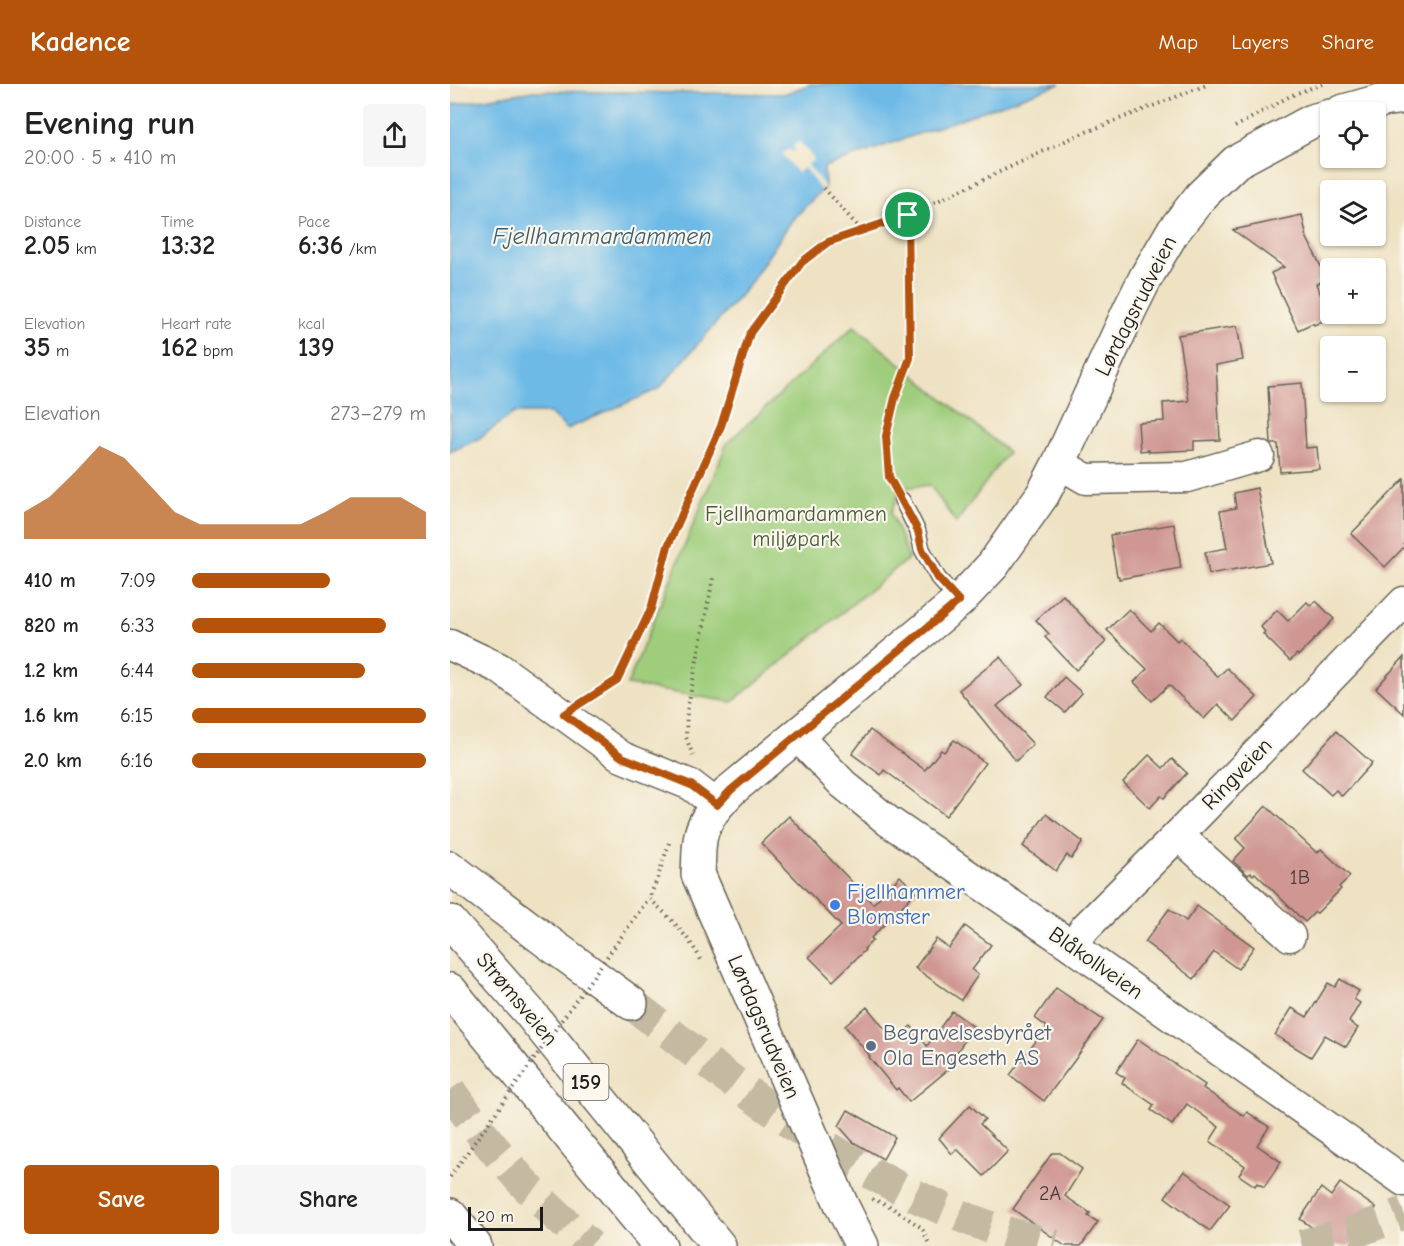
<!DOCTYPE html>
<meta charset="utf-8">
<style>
:root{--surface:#fff;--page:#f6f6f6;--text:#222;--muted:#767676;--accent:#b45309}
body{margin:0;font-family:"Comic Neue",sans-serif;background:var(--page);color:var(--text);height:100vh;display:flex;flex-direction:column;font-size:22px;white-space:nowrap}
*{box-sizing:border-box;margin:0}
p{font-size:20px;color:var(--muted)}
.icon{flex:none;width:33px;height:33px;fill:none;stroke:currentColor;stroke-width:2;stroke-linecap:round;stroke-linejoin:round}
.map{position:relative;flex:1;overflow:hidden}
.side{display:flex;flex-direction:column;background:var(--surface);width:450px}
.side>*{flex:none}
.tools{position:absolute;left:870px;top:18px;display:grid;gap:12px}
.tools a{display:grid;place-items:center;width:66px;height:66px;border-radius:6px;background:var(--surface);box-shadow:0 2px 4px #0004;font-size:30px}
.scale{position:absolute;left:18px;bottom:15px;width:75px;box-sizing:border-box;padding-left:6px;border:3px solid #1c1c1c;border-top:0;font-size:16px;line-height:21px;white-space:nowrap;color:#1c1c1c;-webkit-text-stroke:4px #fbf7ec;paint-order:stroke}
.pin{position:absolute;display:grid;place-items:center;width:51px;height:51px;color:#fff;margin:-26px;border:3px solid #fff;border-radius:50%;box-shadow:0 2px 6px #0007}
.round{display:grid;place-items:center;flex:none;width:63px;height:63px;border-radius:6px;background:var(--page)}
.head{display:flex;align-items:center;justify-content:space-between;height:102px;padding:0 24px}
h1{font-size:33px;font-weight:700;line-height:45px}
.figures{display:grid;grid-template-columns:repeat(3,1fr);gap:9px;height:102px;padding:6px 24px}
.figures div{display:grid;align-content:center}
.figures b{font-size:26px;font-weight:700}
.figures small{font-size:16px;font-weight:400}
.figures p{font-size:16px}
.chart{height:168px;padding:12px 24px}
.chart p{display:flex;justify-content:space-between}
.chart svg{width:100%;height:108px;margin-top:6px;fill:var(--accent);opacity:.7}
.button{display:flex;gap:12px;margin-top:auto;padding:12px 24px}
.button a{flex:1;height:69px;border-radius:6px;background:var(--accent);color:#fff;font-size:24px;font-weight:700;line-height:69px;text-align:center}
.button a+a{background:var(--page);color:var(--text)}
ul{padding:0 24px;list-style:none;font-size:20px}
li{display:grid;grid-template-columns:96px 72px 1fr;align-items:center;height:45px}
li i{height:15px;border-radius:8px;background:var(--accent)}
header{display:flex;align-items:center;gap:36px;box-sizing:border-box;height:84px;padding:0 30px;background:var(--accent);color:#fff}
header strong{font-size:28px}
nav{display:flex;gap:33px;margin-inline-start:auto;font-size:21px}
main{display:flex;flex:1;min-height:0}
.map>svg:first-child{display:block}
.green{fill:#9fcd7b;stroke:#5e744c;stroke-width:1.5}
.water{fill:#6dbae7;stroke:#446b82;stroke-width:1.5}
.pier{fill:#eee2c3}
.building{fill:#cf9692}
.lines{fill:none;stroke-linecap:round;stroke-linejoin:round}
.highway-tunnel{stroke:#c4baa2;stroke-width:33;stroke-dasharray:33 16;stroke-linecap:butt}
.lane-casing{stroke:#666156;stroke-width:18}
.street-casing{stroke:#666156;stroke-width:33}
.secondary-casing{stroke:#666156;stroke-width:36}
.highway-casing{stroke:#666156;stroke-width:36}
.path{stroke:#666156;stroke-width:4;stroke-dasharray:1.5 4.5;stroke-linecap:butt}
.lane{stroke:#fff;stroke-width:15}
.street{stroke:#fff;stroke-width:30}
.secondary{stroke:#fff;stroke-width:33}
.highway{stroke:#fff;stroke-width:33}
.path-bridge{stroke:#666156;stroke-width:4;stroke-dasharray:1.5 4.5;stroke-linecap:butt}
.route-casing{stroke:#fff;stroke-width:12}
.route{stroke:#b45309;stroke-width:8}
.shop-dot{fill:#3f7fe0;stroke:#fbf7ec;stroke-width:2}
.service-dot{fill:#5c6f8a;stroke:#fbf7ec;stroke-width:2}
.labels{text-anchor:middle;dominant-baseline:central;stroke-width:4.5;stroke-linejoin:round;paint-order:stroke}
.number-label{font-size:20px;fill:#493a3a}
.shield{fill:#fbf7ec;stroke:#5f5e5a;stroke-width:1.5}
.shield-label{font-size:21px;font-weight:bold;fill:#1c1c1c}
.street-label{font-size:22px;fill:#1c1c1c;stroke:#fbf7ec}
.park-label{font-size:22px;fill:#4a5a3d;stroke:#fbf7ec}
.shop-label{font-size:22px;fill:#366cbe;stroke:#fbf7ec;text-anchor:start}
.service-label{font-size:22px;fill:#4e5e75;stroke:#fbf7ec;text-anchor:start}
.water-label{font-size:24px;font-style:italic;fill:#3c5b6d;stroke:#fbf7ec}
</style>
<header>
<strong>Kadence</strong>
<nav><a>Map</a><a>Layers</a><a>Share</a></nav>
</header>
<main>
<section class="side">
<div class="head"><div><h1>Evening run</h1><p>20:00 · 5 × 410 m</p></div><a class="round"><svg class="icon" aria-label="share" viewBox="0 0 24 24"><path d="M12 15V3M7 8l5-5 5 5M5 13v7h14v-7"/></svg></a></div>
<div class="figures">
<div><p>Distance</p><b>2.05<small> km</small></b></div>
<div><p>Time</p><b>13:32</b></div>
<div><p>Pace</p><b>6:36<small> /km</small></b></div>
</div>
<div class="figures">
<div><p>Elevation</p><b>35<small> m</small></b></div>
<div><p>Heart rate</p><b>162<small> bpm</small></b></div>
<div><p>kcal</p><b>139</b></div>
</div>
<div class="chart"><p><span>Elevation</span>273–279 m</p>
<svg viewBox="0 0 160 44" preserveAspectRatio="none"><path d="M0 44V33L10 27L20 17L30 6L40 11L50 22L60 33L70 38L80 38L90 38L100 38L110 38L120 33L130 27L140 27L150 27L160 33V44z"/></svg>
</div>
<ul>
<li><b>410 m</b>7:09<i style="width:59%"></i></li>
<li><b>820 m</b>6:33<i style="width:83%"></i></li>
<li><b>1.2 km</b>6:44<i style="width:74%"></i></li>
<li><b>1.6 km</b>6:15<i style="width:100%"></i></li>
<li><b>2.0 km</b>6:16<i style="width:100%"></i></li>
</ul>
<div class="button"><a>Save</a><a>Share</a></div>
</section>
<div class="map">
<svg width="954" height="1162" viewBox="0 0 954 1162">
<rect width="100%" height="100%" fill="#fbf7ec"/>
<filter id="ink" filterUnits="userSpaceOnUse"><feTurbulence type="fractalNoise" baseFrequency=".0167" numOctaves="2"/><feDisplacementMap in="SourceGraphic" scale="12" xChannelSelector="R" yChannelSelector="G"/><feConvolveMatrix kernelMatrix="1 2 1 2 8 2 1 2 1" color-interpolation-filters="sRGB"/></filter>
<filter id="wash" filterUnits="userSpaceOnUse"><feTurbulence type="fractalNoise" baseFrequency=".008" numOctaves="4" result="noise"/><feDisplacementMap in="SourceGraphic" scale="24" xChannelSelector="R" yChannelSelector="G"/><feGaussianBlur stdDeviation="1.35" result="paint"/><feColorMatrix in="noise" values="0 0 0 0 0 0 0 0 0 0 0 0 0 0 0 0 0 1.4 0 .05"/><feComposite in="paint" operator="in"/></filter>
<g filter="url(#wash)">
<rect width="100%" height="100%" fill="#eee2c3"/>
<polygon class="green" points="404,242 558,368 506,439 480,401 451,404 441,429 459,474 282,618 177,601 277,359"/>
<polygon class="water" points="361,0 610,0 374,83 375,103 342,136 299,201 209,305 117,345 100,329 64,329 28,355 0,368 0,21 83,7 334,10"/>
<polygon class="pier" points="349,57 364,75 358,81 375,103 371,106 354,84 347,89 332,70 339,65 342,68 345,65 343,62"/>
<g id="blocks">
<g class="building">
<polygon points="852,131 857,154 877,195 866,200 882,233 864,241 863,239 848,246 821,189 834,183 783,146"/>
<polygon points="787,242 793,276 766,281 770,356 744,357 744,366 699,368 699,366 690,367 688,339 714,337 713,319 739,317 728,251"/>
<polygon points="852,299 856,364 867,363 869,385 830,388 828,360 821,360 818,302"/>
<polygon points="954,395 954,463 935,483 901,450"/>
<polygon points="807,404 821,479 759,490 755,468 777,464 770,427 786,424 784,409"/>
<polygon points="724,440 731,484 669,495 669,492 667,492 660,451"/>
<polygon points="613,511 656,558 626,586 595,553 599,550 586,536"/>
<polygon points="866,517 884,535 848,572 847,570 840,577 813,550 815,548 811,543 827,526 838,537 857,518 861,522"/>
<polygon points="679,525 701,547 709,539 727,557 730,554 768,593 777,584 807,613 785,637 768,620 754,635 719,601 702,617 684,598 697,585 657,546"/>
<polygon points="550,573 573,601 547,622 583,660 566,677 509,606"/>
<polygon points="954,573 954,630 926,604"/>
<polygon points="614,593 632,609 615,628 597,613"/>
<polygon points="420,646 475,686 491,666 494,668 504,656 535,679 496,732 434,686 431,691 402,670"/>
<polygon points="886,647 922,679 892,712 886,706 881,711 852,685"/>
<polygon points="699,671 713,684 722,675 737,689 714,714 711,712 700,724 673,698"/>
<polygon points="816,722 867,769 871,765 900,792 889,803 891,805 867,829 865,828 855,838 805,789 803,791 801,789 798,791 783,777 795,764 786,755"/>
<polygon points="596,730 633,758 621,775 617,771 606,787 573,762"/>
<polygon points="339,732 423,820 450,792 466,808 421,854 423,856 414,865 415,866 383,897 359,873 391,842 311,759"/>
<polygon points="747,822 804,863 788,885 764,868 744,895 695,858 719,825 736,837"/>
<polygon points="515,842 541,861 522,886 528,891 511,916 465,884 486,855 499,864"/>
<polygon points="890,895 909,907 904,915 910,919 899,938 908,944 896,963 875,951 861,973 825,951 842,924 857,933 878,899 885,903"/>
<polygon points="606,904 653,936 624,977 594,1017 560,991 597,943 585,934"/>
<polygon points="417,923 442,954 444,952 446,955 461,942 477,962 502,927 524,943 498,981 500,984 459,1018 448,1004 446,1006 419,973 420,972 395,942"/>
<polygon points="688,955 755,1001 753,1004 794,1032 797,1028 819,1043 807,1061 831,1078 814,1103 807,1099 805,1102 789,1091 795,1082 760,1057 769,1043 737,1020 722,1041 701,1026 704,1021 672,999 675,994 666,988"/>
<polygon points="520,1021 535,1035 530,1040 558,1067 534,1092 507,1065 502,1070 489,1054"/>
<polygon points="398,1026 445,1053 433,1075 403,1058 389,1042"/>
<polygon points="602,1069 610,1069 632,1085 615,1112 640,1129 638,1132 648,1138 631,1162 615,1162 563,1125"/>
<polygon points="734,1087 780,1121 760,1147 715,1113"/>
<polygon points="890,1099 926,1124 900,1162 886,1162 872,1152 873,1151 850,1135 871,1104 881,1112"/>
</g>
</g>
</g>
<g filter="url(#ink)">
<use href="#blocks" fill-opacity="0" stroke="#666156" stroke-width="1.5"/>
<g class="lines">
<g class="highway-tunnel">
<path d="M181 919C281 997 383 1079 501 1128 535 1143 570 1153 605 1162"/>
<path d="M0 1006C18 1032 36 1057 57 1080 82 1110 111 1136 140 1162"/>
<polyline points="852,1162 904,1148 954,1129"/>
</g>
<defs>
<polyline id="lane" points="452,416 468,448 472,465 488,494 509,517"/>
<g id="street">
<polyline points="609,379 636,395 737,393 809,372"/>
<polyline points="0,561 49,584 172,673 241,701 267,721"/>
<polyline points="347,652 393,700 438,737 622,862 954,1097"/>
<polyline points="728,751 840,852"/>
<polyline points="622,862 635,844 728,751 954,518"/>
</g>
<g id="secondary">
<polyline points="891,28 937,15 954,13"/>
<polyline points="0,1131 25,1162"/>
<path d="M412 1162 392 1122 248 790C249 778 248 763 251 751 255 733 269 719 281 706L509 517 543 481 593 410 609 379 680 225 696 193 722 149 751 112 786 78 862 37 880 32"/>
</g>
<g id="highway">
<polyline points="0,784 99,859 181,919"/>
<polyline points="0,838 79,928 269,1162"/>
<polyline points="0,906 210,1162"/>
</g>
</defs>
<use href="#lane" class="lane-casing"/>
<use href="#street" class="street-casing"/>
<use href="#secondary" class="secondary-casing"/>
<use href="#highway" class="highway-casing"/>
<g class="path">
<polyline points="785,43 842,11 872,0"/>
<polyline points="374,104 412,147"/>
<polyline points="443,400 439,393 436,352 445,314 460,274 458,131"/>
<polyline points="137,615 167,596 201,525 218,461 271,342 300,249 352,178 378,158 458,131 626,52 759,0"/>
<polyline points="243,672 236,653 237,627 263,494"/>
<path d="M219 759 207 796 199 814C219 833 239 852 252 878"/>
<polyline points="164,863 199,814"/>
<polyline points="0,1093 7,1083"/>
<polyline points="422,1115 438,1121 472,1144 480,1162"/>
</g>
<use href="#lane" class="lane"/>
<use href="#street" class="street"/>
<use href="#secondary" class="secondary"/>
<use href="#highway" class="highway"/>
<polyline class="path-bridge" points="7,1083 164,863"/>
</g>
</g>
<g class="lines" filter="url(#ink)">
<defs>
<polygon id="route" points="458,131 460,274 445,314 436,352 439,393 468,447 472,465 488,494 509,517 281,706 267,721 241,701 172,673 114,630 167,596 201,525 218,462 271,342 300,249 352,178 378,158"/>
</defs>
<use href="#route" class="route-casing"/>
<use href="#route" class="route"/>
</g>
<circle class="shop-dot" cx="385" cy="821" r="6"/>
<circle class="service-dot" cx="421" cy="962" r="6"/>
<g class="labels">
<g class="number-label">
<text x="850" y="793">1B</text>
<text x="600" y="1109">2A</text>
</g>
<rect class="shield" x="113.5" y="980" width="45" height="36" rx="4.5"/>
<g class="shield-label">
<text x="136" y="998">159</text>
</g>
<g class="street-label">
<text transform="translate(686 222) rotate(-63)">Lørdagsrudveien</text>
<text transform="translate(787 690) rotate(-46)">Ringveien</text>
<text transform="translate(646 879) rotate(35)">Blåkollveien</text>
<text transform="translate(67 915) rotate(50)">Strømsveien</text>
<text transform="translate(314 943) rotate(67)">Lørdagsrudveien</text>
</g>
<g class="park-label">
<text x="346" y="430">Fjellhamardammen<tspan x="346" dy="25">miljøpark</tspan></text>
</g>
<g class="shop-label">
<text x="397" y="808">Fjellhammer<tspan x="397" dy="25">Blomster</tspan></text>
</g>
<g class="service-label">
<text x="433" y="949">Begravelsesbyrået<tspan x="433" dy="25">Ola Engeseth AS</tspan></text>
</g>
<g class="water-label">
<text x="152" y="152">Fjellhammardammen</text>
</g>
</g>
</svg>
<div class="tools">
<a><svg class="icon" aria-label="locate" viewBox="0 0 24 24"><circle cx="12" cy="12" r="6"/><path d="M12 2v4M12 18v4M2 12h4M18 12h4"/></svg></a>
<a><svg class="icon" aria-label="layers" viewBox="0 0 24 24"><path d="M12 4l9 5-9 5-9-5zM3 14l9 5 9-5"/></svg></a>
<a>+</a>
<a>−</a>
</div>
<div class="scale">20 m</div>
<div class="pin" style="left:458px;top:131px;background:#1e9e55"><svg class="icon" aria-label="arrive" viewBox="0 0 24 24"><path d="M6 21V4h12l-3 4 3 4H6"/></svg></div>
</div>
</main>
